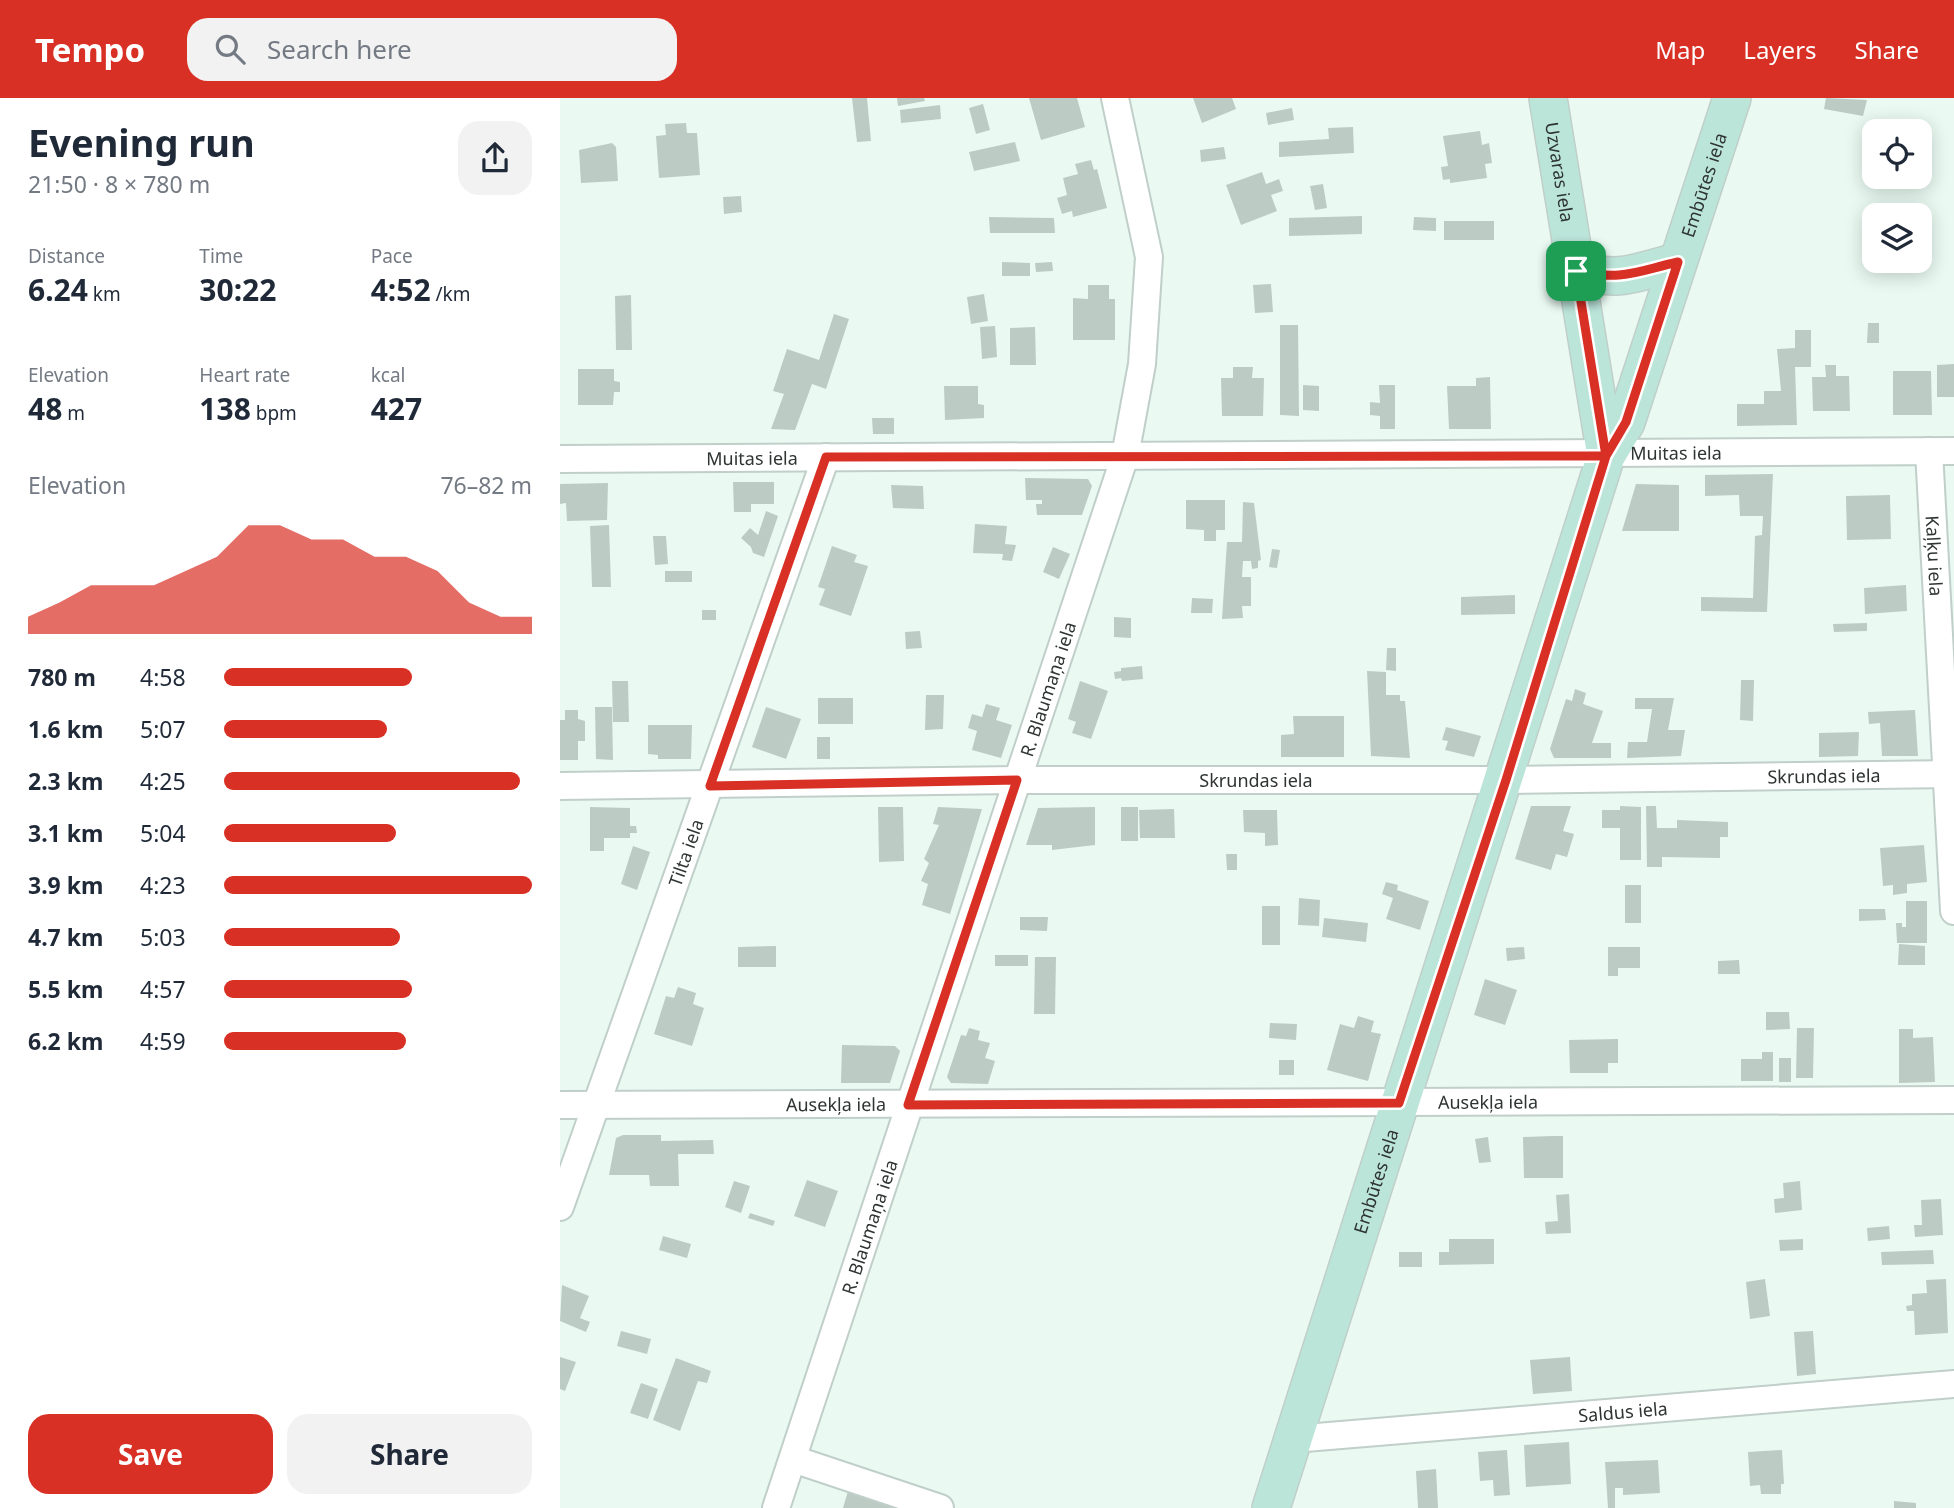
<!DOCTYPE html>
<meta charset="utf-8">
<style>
:root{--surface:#fff;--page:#f2f2f3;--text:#1f2937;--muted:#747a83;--accent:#d93025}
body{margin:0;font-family:"Noto Sans",sans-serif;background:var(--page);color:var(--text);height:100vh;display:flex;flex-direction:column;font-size:26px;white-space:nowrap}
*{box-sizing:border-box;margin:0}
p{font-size:23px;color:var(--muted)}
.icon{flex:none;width:38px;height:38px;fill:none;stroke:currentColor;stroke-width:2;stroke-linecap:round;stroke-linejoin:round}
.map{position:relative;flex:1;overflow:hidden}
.sheet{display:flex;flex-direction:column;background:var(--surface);width:560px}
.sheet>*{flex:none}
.controls{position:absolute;left:1302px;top:21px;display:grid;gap:14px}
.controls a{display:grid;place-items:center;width:70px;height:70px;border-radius:14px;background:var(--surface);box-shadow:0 4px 18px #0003;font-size:35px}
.pin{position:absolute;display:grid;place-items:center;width:60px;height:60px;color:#fff;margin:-30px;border-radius:14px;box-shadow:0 4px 10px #0006}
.round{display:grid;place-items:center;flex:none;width:74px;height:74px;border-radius:21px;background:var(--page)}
.headline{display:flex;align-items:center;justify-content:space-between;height:119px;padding:0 28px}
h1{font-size:38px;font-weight:700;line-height:52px}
.stats{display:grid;grid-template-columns:repeat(3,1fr);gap:10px;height:119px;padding:7px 28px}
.stats div{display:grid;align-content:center}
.stats b{font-size:30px;font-weight:700}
.stats small{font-size:19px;font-weight:400}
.stats p{font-size:19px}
.chart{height:196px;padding:14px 28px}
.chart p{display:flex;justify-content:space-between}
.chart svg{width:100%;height:126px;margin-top:7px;fill:var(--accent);opacity:.7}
.button{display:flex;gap:14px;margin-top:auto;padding:14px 28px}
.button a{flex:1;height:80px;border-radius:21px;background:var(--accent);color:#fff;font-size:28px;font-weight:700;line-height:80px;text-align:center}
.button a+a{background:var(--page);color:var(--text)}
ul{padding:0 28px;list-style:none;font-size:23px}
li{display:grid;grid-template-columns:112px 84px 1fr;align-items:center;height:52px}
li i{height:18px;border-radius:9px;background:var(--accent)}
header{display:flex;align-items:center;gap:42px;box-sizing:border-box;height:98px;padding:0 35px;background:var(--accent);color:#fff}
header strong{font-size:33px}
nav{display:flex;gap:38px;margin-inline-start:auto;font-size:24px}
.search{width:490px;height:63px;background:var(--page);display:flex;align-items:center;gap:18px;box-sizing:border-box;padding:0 24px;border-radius:21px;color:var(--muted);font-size:26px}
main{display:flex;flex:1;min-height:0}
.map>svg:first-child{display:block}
.building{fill:#bcccc5}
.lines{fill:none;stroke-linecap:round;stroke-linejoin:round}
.street-casing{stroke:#c0cfc9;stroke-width:30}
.secondary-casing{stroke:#c0cfc9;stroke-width:40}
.street{stroke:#fff;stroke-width:26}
.secondary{stroke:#bce5da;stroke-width:37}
.route-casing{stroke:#fff;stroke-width:14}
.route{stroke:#d93025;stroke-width:9}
.labels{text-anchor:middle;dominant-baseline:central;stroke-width:6;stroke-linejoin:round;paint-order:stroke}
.street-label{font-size:18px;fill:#2e3431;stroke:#fff}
</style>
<header>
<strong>Tempo</strong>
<div class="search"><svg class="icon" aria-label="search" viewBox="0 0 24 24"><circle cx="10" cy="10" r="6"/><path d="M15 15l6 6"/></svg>Search here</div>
<nav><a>Map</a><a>Layers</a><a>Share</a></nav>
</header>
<main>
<section class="sheet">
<div class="headline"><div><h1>Evening run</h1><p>21:50 · 8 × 780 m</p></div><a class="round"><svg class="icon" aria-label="share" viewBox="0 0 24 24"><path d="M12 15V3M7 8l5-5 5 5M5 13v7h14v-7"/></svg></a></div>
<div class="stats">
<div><p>Distance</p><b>6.24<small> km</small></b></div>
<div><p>Time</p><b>30:22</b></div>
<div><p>Pace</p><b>4:52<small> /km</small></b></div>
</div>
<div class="stats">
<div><p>Elevation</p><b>48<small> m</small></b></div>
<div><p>Heart rate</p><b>138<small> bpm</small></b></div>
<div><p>kcal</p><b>427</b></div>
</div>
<div class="chart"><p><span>Elevation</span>76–82 m</p>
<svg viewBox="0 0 160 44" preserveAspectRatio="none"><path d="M0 44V38L10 33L20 27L30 27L40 27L50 22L60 17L70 6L80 6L90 11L100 11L110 17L120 17L130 22L140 33L150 38L160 38V44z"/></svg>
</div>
<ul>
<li><b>780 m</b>4:58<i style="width:61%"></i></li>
<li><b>1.6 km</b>5:07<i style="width:53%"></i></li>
<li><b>2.3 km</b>4:25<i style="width:96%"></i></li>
<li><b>3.1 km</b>5:04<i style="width:56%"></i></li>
<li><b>3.9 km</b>4:23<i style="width:100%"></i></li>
<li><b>4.7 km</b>5:03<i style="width:57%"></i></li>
<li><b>5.5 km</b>4:57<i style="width:61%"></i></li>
<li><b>6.2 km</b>4:59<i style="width:59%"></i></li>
</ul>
<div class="button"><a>Save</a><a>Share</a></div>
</section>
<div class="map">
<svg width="1394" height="1410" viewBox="0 0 1394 1410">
<rect width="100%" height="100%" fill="#eafaf3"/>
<g class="building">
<polygon points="292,0 307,0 311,43 297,44"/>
<polygon points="337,0 364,0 365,3 338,8"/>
<polygon points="469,0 517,0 525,29 481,42"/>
<polygon points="633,0 672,0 676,11 642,25"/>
<polygon points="1266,0 1307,2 1303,18 1264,11"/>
<polygon points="423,6 430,32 416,36 409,10"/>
<polygon points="380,7 381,21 341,25 340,12"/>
<polygon points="732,10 734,22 708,27 706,15"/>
<polygon points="126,25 127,35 137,35 140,77 99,80 96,38 106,37 105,26"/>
<polygon points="793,29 794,55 719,59 719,44 769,41 768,30"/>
<polygon points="920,33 922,47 929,45 932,65 925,66 927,80 890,85 890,81 883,82 881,69 888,68 883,38"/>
<polygon points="455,44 460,63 414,73 409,54"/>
<polygon points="52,45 56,49 58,83 21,85 19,52"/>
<polygon points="664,49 666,61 641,64 640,52"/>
<polygon points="531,62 534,72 537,71 547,110 513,119 512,113 502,116 497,100 507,97 503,80 518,76 515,66"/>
<polygon points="702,74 706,86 719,81 723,93 711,97 717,113 681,127 666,87"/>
<polygon points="763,86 767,110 755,112 750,88"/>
<polygon points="181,98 182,114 164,116 163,99"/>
<polygon points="802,118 802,136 729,138 729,120"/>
<polygon points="429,119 494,120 495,135 430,135"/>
<polygon points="854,119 876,120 876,133 853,132"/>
<rect x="884" y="123" width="50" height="19"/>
<polygon points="442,164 470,165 470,178 442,178"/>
<polygon points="492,164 493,173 476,174 475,165"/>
<polygon points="711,186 713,214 695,215 693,187"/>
<polygon points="528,187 549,187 549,201 555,201 555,242 513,242 513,200 528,201"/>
<polygon points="424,196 428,223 411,226 407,199"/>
<polygon points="71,197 72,252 56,252 55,198"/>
<polygon points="274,216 289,221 266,291 252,286 235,332 211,331 224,296 213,293 227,251 259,262"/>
<polygon points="1308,225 1319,225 1319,245 1307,245"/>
<polygon points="720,227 738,227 739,318 720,317"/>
<polygon points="435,228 437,259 422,261 420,229"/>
<polygon points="475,229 476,267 450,267 450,230"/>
<polygon points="1235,232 1251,232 1251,269 1235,269 1237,327 1177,328 1177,306 1204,306 1204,293 1221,293 1217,251 1235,250"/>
<polygon points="1394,266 1394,299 1377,299 1377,267"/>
<polygon points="1265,267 1276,267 1276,278 1289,278 1290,313 1253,313 1252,279 1266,279"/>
<polygon points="673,269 693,269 692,280 704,280 703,318 662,318 661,280 673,280"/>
<polygon points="18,271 54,271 54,283 60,284 60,294 54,294 53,307 18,307"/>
<polygon points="1333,273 1371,273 1372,317 1333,317"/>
<polygon points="930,279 931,331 889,331 887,288 916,288 916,280"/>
<polygon points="743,287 759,288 759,313 743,312"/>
<polygon points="819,287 835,287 835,331 820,331 820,318 810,317 810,304 820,305"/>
<polygon points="384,288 418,288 418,306 424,307 424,320 385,322"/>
<polygon points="312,320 334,320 334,336 313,336"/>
<polygon points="1213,376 1207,514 1141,513 1141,499 1193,500 1195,438 1202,437 1203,418 1180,418 1179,397 1145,398 1145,377"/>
<polygon points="465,380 528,381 532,388 522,417 477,417 476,406 482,406 482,402 466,402"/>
<polygon points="173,384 214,384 214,406 191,406 191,414 174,414"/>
<polygon points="48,385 47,422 7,423 6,405 0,406 0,386"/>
<polygon points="1076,386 1119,387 1119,433 1062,433"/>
<polygon points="331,387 363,388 364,411 333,410"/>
<polygon points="1330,397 1331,441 1287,442 1286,398"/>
<polygon points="626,402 665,402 665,432 656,432 656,443 644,443 644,432 626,431"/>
<polygon points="683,404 694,405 701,462 698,463 698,470 692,471 691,463 683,463 682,479 691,479 691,508 682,508 683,520 662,521 667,444 682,444"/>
<polygon points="206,413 218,418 204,459 193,455 191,449 181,440 190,430 198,437"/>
<polygon points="415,426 447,428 445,446 456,447 452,463 442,462 443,456 413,455"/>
<polygon points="49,427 51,489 32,489 30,428"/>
<polygon points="93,438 106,438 108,466 95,467"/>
<polygon points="272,448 297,457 294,464 308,468 291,518 259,507 265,491 258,489"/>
<polygon points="493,449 510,456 499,481 483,474"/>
<polygon points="712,451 720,452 717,470 709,469"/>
<rect x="105" y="473" width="27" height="11"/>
<polygon points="1346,487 1347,513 1305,516 1304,490"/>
<polygon points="955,497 955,516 901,517 901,499"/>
<polygon points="632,500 653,501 652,515 631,515"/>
<rect x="142" y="512" width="14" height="10"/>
<polygon points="554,519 571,520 571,540 554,539"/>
<polygon points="1307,525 1307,533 1274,534 1273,526"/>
<polygon points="360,533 362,550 346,551 345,534"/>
<polygon points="827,550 836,550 836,573 826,572"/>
<polygon points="582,568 583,581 562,583 561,580 555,581 554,574 561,573 561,570"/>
<polygon points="807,573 826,574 826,597 840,597 840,603 845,603 850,660 811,658"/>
<polygon points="1181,582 1194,582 1193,623 1180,622"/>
<polygon points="52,583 68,583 69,624 53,624"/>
<polygon points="520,583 548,593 531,641 512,635 516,624 508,621"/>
<polygon points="1015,591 1026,595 1023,606 1043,613 1032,645 1051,645 1051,660 994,660 990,651 1006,601 1012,603"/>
<polygon points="366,597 384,597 383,631 365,632"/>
<rect x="258" y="600" width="35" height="26"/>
<polygon points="1075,600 1114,600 1108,632 1125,632 1121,658 1067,660 1068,644 1087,644 1092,611 1075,611"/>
<polygon points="426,606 440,610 436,622 452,627 441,660 412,652 417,633 408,630 412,616 422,619"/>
<polygon points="35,609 52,609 53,662 36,661"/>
<polygon points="206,609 241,621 226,661 192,649"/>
<polygon points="5,612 18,612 18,621 25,623 25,643 18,643 18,662 0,662 0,622 5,622"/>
<polygon points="1355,612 1358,658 1322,658 1320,625 1309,626 1308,614"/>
<polygon points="733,618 784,618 784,659 721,659 721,637 734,636"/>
<polygon points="88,627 132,627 131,661 98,661 98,657 88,656"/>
<polygon points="886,629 921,638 914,659 885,652 888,643 882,642"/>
<polygon points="1299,634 1298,658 1259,659 1259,635"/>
<rect x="257" y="639" width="13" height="22"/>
<polygon points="971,708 1011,708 1003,733 1014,736 1007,759 996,756 991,772 955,761"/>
<polygon points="1060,708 1081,709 1081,762 1060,762 1060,730 1042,730 1042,712 1060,712"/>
<polygon points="1086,708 1096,708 1097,730 1117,730 1117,722 1168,724 1168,739 1160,739 1160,760 1102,759 1102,769 1087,769"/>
<polygon points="30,709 70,710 70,728 76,728 77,735 70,735 70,740 44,740 44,753 30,753"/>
<polygon points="318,709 343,709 344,763 319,764"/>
<polygon points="378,709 422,711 390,816 362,807 368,786 361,783 369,765 364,761 379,727 373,726"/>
<polygon points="535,709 535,747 492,752 492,747 466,747 478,710"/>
<rect x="561" y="709" width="17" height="34"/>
<polygon points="614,711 615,740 580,740 579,712"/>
<polygon points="683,712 717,712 718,747 705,748 705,735 684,734"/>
<polygon points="1364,747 1367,784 1347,786 1347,795 1333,797 1333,787 1323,788 1320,750"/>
<polygon points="73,748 90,754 77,792 61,786"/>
<polygon points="666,756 677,756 677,772 667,772"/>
<polygon points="826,784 838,787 837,792 869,803 860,832 826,821 833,800 822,796"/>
<rect x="1065" y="787" width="16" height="38"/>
<polygon points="739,800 760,802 759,828 738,827"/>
<polygon points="1346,803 1367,803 1367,845 1337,845 1336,825 1342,825 1342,829 1346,829"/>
<rect x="702" y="808" width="18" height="39"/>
<polygon points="1299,811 1325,811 1326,822 1299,823"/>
<polygon points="460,819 488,819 487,833 460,832"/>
<polygon points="764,820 808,825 806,844 762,839"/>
<polygon points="1339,846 1365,848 1365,867 1338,867"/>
<polygon points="216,848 216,869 178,869 178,849"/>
<polygon points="964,849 965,861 947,863 946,850"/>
<polygon points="1048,849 1080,849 1080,870 1058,870 1058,878 1048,878"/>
<rect x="435" y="857" width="33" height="11"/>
<polygon points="475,859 496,859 495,916 474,916"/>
<polygon points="1179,862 1180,876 1158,876 1158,863"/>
<polygon points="925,881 957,892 945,927 914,917"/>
<polygon points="118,889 136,895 133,906 144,910 132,948 94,936 106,898 114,900"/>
<polygon points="1206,914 1229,914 1230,931 1206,932"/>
<polygon points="798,918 814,923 811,934 821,936 808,983 767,972 780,926 794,930"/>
<polygon points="710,925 737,926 736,942 709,940"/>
<polygon points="409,930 420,933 418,942 430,945 425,960 435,963 428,986 391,985 387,979 401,937 406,938"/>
<polygon points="1237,930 1254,930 1253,980 1236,980"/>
<polygon points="1339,931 1353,931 1353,940 1373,939 1375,984 1339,985"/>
<polygon points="1058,941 1058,965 1048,965 1048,975 1010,975 1009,942"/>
<polygon points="282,947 335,948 340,953 330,985 281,985"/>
<polygon points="1202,954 1213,954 1213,983 1181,983 1181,961 1202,961"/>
<rect x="1219" y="960" width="12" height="24"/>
<rect x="719" y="962" width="15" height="15"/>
<polygon points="63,1037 101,1037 101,1043 153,1042 154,1056 118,1056 119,1088 90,1088 89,1077 49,1077 56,1040"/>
<polygon points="992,1038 1003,1038 1003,1080 964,1080 963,1039"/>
<polygon points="928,1039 931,1064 919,1065 915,1041"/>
<polygon points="247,1082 278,1093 265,1129 234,1118"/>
<polygon points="174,1083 190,1088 181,1115 165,1109"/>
<polygon points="1240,1083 1242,1112 1215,1115 1214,1101 1224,1100 1223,1085"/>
<polygon points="1009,1096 1011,1135 986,1136 985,1124 998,1123 996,1097"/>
<polygon points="1381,1101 1383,1137 1355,1139 1354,1127 1362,1127 1361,1102"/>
<polygon points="190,1115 215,1123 213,1128 188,1120"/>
<polygon points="1329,1128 1330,1141 1308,1143 1307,1130"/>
<polygon points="103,1138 131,1146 127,1160 99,1152"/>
<polygon points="889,1141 934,1141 934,1166 879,1167 879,1154 889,1154"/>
<polygon points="1243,1141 1243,1152 1220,1153 1219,1142"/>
<polygon points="1373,1152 1374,1166 1322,1167 1321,1154"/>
<rect x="839" y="1154" width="23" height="15"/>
<polygon points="1205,1181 1210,1218 1190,1221 1186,1184"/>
<polygon points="1386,1181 1388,1235 1355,1237 1354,1213 1347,1213 1346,1208 1352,1207 1352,1196 1367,1195 1366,1182"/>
<polygon points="2,1187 29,1198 20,1220 30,1224 26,1234 0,1223"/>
<polygon points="61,1233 91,1241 87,1256 57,1248"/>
<polygon points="1253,1233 1256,1276 1237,1278 1234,1234"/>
<polygon points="0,1259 16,1264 5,1293 0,1291"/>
<polygon points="1010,1259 1012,1293 973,1296 970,1262"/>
<polygon points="116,1260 151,1273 147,1285 138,1283 120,1333 93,1322"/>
<polygon points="81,1285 98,1291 88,1321 70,1315"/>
<polygon points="1009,1344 1011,1386 966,1389 964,1347"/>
<polygon points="947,1352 950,1397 934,1398 933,1382 920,1383 918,1354"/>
<polygon points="1222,1352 1224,1386 1221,1386 1221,1396 1201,1396 1200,1387 1190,1388 1188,1354"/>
<polygon points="1098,1362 1100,1395 1063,1397 1063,1390 1055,1390 1055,1410 1048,1410 1045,1364"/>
<polygon points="876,1371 878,1410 858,1410 856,1373"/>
<polygon points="288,1393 338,1409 338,1410 283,1410"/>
<polygon points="1334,1403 1356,1405 1356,1410 1334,1410"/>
</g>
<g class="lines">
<defs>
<g id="street">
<path id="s1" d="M1369 353 1394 813"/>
<path id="s2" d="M0 361 1394 353"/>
<path id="s3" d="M0 688 457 682H946L1394 676"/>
<path id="s4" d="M0 1007 1394 1002"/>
<path id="s5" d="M0 1109 266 359"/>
<path id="s6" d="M733 1341 1394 1286"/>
<polyline points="233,1361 380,1410"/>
<path id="s7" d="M216 1410 565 358 582 266 589 159 555 0"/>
</g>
<g id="secondary">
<path id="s8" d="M988 0 1046 358"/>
<path d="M1016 173C1065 184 1072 175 1118 164"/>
<path id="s9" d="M711 1410C823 1059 937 709 1046 358L1066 324 1172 0"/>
</g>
</defs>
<use href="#street" class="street-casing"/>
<use href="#secondary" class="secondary-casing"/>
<use href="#street" class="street"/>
<use href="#secondary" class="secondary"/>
</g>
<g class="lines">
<defs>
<path id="route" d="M1016 173 1046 358 266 359 150 688 457 682 348 1007 839 1005 946 682 1046 358 1066 324 1118 164C1074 174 1063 183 1016 173"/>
</defs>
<use href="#route" class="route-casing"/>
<use href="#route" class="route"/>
</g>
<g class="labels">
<g class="street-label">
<text stroke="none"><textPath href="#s8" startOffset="75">Uzvaras iela</textPath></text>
<text stroke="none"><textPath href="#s9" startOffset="1393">Embūtes iela</textPath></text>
<text stroke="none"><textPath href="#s2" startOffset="1116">Muitas iela</textPath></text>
<text stroke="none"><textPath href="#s2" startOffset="192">Muitas iela</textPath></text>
<text stroke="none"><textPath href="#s1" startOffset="105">Kaļķu iela</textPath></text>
<text stroke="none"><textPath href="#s7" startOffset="863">R. Blaumaņa iela</textPath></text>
<text stroke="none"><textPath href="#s3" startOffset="1264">Skrundas iela</textPath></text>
<text stroke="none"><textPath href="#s3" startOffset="696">Skrundas iela</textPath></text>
<text stroke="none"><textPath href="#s5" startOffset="376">Tilta iela</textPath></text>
<text stroke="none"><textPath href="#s4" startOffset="928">Ausekļa iela</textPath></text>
<text stroke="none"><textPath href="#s4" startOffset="276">Ausekļa iela</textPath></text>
<text stroke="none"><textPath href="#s9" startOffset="343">Embūtes iela</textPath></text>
<text stroke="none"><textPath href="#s7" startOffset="296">R. Blaumaņa iela</textPath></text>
<text stroke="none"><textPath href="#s6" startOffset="331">Saldus iela</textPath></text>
</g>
</g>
</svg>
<div class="controls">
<a><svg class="icon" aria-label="locate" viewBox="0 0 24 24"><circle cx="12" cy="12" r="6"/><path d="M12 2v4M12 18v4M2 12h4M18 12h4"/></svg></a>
<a><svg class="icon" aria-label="layers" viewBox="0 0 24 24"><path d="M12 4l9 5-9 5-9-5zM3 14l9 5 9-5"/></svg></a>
</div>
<div class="pin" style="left:1016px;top:173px;background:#1e9e55"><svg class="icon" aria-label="arrive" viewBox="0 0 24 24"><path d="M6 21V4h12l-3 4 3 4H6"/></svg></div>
</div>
</main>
